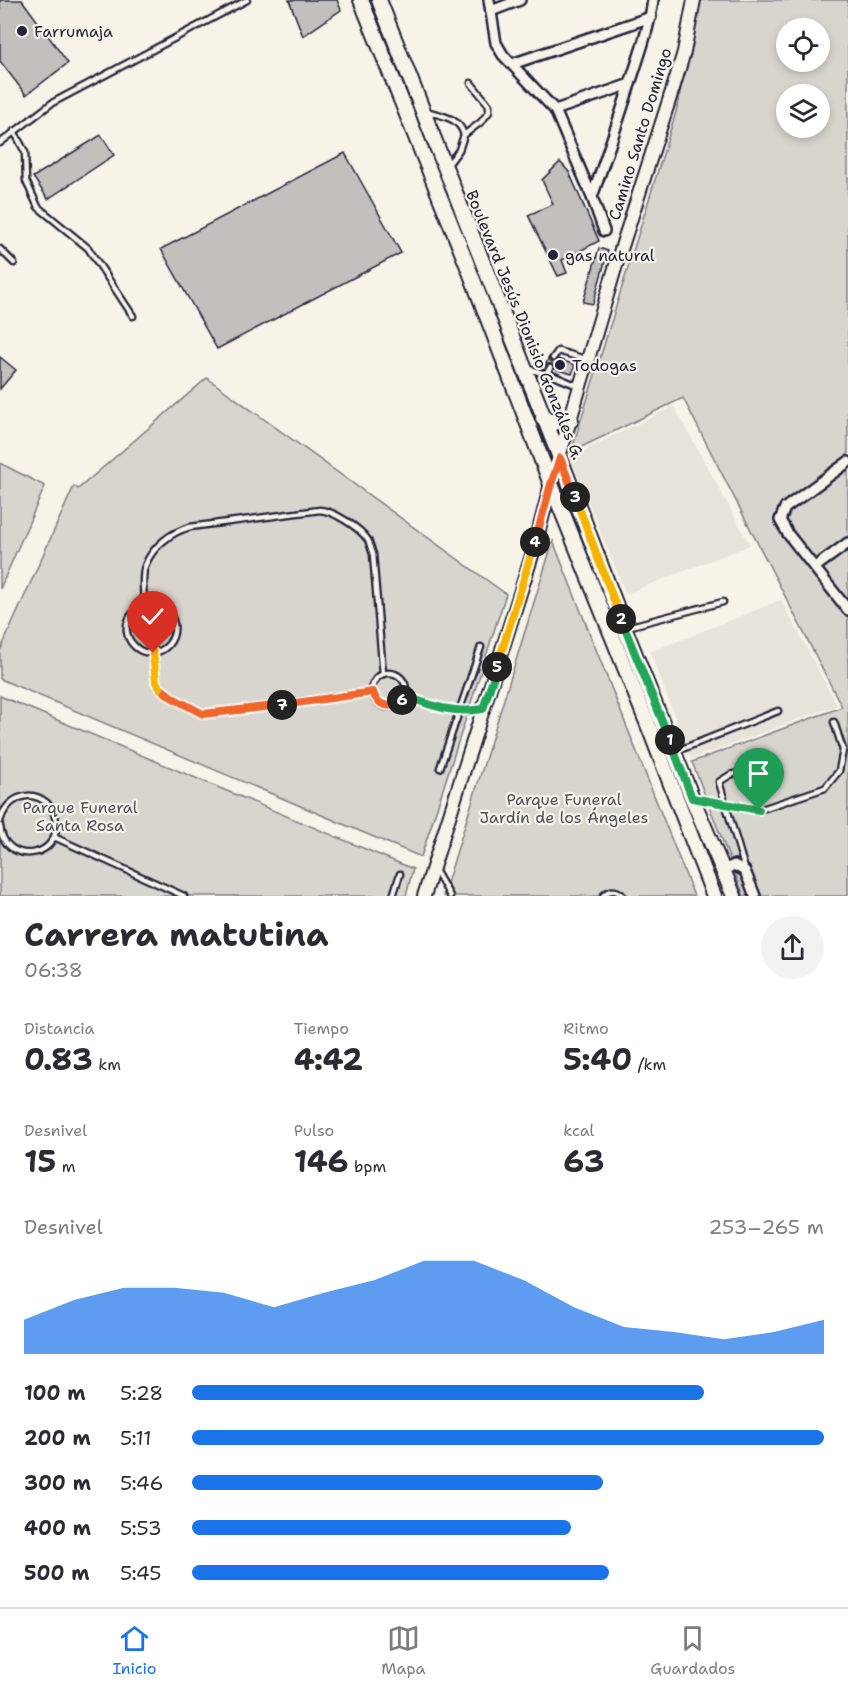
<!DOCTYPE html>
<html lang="es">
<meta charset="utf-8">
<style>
:root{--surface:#fff;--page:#f2f2f3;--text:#2b2b33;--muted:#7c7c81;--line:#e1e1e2;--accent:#1a73e8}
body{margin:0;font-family:"Shantell Sans",sans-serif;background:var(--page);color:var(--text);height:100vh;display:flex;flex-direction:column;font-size:22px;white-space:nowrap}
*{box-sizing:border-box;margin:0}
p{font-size:20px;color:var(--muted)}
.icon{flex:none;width:33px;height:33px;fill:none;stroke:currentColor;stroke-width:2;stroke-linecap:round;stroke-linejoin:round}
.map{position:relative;height:896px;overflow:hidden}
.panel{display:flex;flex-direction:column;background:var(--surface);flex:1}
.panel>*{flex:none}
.fabs{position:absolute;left:776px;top:18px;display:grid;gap:12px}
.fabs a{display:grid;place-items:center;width:54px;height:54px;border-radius:50%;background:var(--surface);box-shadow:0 3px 9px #0003;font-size:30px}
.pin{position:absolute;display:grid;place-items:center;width:51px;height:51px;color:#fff;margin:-62px -26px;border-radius:50% 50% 50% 0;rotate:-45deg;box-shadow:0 0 6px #0007}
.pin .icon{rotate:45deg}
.km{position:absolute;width:30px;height:30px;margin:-15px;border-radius:50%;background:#222;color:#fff;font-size:16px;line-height:30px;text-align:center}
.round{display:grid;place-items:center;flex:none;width:63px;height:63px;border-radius:32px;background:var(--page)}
.headline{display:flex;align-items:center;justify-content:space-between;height:102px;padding:0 24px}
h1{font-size:33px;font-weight:700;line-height:45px}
.metrics{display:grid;grid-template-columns:repeat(3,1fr);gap:9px;height:102px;padding:6px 24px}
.metrics div{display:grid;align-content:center}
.metrics b{font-size:30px;font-weight:700}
.metrics small{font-size:16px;font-weight:400}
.metrics p{font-size:16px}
.chart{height:168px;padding:12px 24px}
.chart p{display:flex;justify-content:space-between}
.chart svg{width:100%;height:108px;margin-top:6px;fill:var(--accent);opacity:.7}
ul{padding:0 24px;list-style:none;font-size:20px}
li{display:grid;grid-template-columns:96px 72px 1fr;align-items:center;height:45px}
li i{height:15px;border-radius:8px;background:var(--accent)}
.tabs{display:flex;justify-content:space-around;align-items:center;height:84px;border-top:2px solid var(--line);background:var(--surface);font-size:16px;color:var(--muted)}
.tabs a{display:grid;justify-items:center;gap:3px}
.tabs .current{color:var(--accent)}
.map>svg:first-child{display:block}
.built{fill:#e7e3db}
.green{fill:#d8d5cf;stroke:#7d7c85;stroke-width:1.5;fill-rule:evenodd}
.building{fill:#c2bfbd;stroke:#22223b;stroke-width:1.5}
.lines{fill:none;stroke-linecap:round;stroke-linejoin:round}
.service-casing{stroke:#22223b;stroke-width:9}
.minor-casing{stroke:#22223b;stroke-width:14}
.tertiary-casing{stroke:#22223b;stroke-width:16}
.secondary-casing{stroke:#22223b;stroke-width:18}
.service{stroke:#f7f3e8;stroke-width:4.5}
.minor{stroke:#f7f3e8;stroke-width:9}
.tertiary{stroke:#f7f3e8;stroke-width:12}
.secondary{stroke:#f7f3e8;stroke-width:14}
.split-1-casing{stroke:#fff;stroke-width:12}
.split-2-casing{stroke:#fff;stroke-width:12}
.split-3-casing{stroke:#fff;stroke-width:12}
.split-4-casing{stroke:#fff;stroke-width:12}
.split-5-casing{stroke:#fff;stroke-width:12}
.split-6-casing{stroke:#fff;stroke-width:12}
.split-7-casing{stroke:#fff;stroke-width:12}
.split-8-casing{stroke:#fff;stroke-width:12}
.split-9-casing{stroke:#fff;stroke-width:12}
.split-1{stroke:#22a559;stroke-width:8}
.split-2{stroke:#22a559;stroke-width:8}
.split-3{stroke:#f5b400;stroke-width:8}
.split-4{stroke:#f0652b;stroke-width:8}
.split-5{stroke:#f5b400;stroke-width:8}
.split-6{stroke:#22a559;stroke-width:8}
.split-7{stroke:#f0652b;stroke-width:8}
.split-8{stroke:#f0652b;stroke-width:8}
.split-9{stroke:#f5b400;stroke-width:8}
.poi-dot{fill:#22223b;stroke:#f7f3e8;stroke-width:2}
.labels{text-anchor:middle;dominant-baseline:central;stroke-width:4.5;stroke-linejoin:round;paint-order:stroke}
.poi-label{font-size:16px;fill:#22223b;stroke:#f7f3e8;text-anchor:start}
.street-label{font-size:16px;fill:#22223b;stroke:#f7f3e8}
.park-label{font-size:16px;fill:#504f60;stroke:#f7f3e8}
</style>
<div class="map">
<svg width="848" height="896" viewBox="0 0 848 896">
<rect width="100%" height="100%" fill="#f7f3e8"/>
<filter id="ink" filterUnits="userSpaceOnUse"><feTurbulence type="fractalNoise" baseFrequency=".0167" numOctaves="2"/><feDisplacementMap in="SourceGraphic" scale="12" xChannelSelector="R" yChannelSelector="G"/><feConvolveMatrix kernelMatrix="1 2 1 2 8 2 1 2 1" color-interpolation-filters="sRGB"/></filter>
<g filter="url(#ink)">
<g class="built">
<polygon points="674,406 750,545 626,594 570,457"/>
<polygon points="781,600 837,705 691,759 650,652"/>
</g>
<g class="green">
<path d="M699 0H848V896H744L692 762 842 707 683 398 571 452 676 112ZM786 28H819V62H786ZM786 94H819V128H786Z"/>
<polygon points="207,378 506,594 421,857 0,679 0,651 74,486 78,489"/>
<polygon points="0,463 45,486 0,589"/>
<polygon points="553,541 694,896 443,896"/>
<polygon points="0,696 413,869 406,896 0,896"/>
</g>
<g class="building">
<polygon points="0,0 22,0 68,63 26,95 0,61"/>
<polygon points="289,0 337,0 341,10 303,36"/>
<polygon points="101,135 114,155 48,199 33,177"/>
<polygon points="345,153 401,253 217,349 161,249"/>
<polygon points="560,162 569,172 599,241 562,260 567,273 558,276 528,215 553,204 542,180"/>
<polygon points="599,248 608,251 593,304 583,302"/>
<polygon points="0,357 16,370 0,389"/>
<polygon points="549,357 549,360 552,362 558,359 575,365 572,374 554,369 552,364 548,364 545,366"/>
</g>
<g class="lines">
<defs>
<g id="service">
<path d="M426 111C442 116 459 117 464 135"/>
<polyline points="14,131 25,152 26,181 38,207 88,248 133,316"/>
<polyline points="0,143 52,103 247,0"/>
<polyline points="447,166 459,150 464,135 481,122 489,112 489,105 471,83"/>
<polyline points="0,249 14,263"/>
<polyline points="553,358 558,351 585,359"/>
<polyline points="527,368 545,374 547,373 550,368"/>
<polyline points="547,373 578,386"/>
<path d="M144 604C144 593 141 577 145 566 152 547 171 532 190 527L320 510C334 511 360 528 368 540 370 544 371 549 373 554L383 674"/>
<path d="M144 604C150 605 157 604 162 607 181 618 177 646 157 652 139 657 122 639 128 621 131 613 137 609 144 604Z"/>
<polyline points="627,627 723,602"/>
<polyline points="153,653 156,682 160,688 173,698 203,714 373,692"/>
<circle cx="389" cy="690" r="17"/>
<path d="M405 696C430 705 453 714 481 709"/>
<polyline points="677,751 778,711"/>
<polyline points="440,768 481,647"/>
<polyline points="694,798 759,810 825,788 839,771 843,750 834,722"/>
<path d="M0 821C6 800 28 787 47 803 53 809 56 816 56 824 58 861 3 864 0 826"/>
<polyline points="54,837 184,896"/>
<polyline points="745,869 719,782 730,775 763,766"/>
<polyline points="435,870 450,896"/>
<polyline points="393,896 400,874"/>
<path d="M603 896C609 889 617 889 623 896"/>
</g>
<g id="minor">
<polyline points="489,0 496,43 503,55 555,110 592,197 604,231"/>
<polyline points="491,11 520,0"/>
<polyline points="512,64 651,17"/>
<polyline points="555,110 630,84"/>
<path d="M592 197C605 160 618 122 630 84 639 56 649 29 653 0"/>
<polyline points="848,462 785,508 780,520 788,534 848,610"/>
<polyline points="815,567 848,543"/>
<polyline points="724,870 734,865 745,871 755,896"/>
</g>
<polyline id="tertiary" points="424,896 534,549 551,484 616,265 675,82 684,52 694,0"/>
<g id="secondary">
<polyline points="361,0 470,272 551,484 650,730 714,896"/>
<polyline points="379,0 560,458 624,627 692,798 734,896"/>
<polyline points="543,418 557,422 571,420"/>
</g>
</defs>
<use href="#service" class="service-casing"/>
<use href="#minor" class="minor-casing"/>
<use href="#tertiary" class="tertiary-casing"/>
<use href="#secondary" class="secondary-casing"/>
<use href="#service" class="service"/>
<use href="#minor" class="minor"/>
<use href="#tertiary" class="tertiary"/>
<use href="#secondary" class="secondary"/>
</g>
</g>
<g class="lines" filter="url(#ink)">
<defs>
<polyline id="split-1" points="670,740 692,798 759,810"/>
<polyline id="split-2" points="621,619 670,740"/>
<polyline id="split-3" points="575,497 621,619"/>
<polyline id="split-4" points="535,542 551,484 560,458 575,497"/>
<polyline id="split-5" points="497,667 535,542"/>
<path id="split-6" d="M402 700 405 696C433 706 453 714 483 709L497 667"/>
<path id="split-7" d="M282 705 373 692C377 706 391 710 402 700"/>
<polyline id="split-8" points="160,688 173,698 203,714 282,705"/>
<polyline id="split-9" points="153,653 156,682 160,688"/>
</defs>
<use href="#split-1" class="split-1-casing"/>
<use href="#split-2" class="split-2-casing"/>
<use href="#split-3" class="split-3-casing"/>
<use href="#split-4" class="split-4-casing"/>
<use href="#split-5" class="split-5-casing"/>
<use href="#split-6" class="split-6-casing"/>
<use href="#split-7" class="split-7-casing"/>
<use href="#split-8" class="split-8-casing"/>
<use href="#split-9" class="split-9-casing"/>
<use href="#split-1" class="split-1"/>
<use href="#split-2" class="split-2"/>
<use href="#split-3" class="split-3"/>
<use href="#split-4" class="split-4"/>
<use href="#split-5" class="split-5"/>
<use href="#split-6" class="split-6"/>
<use href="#split-7" class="split-7"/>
<use href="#split-8" class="split-8"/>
<use href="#split-9" class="split-9"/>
</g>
<g class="poi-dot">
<circle cx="22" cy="31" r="6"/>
<circle cx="553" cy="255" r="6"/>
<circle cx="560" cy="365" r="6"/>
</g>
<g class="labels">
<g class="poi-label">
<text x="34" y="31">Farrumaja</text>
<text x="565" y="255">gas natural</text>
<text x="572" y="365">Todogas</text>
</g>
<g class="street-label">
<text transform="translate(640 134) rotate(-73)">Camino Santo Domingo</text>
<text transform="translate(525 325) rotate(68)">Boulevard Jesús Dionisio Gonzáles G.</text>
</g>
<g class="park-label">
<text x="564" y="799">Parque Funeral<tspan x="564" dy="18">Jardín de los Ángeles</tspan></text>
<text x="80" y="807">Parque Funeral<tspan x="80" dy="18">Santa Rosa</tspan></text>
</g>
</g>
</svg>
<div class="fabs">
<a><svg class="icon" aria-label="locate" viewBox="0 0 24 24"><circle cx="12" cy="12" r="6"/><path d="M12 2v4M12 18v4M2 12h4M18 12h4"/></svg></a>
<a><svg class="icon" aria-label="layers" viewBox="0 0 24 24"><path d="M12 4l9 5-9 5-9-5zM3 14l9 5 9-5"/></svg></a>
</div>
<div class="pin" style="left:759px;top:810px;background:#1e9e55"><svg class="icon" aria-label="arrive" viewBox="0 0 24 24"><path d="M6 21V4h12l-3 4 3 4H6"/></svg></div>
<div class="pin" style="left:153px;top:653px;background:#d93025"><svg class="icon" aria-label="check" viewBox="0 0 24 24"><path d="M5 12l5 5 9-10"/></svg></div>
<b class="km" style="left:670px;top:740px">1</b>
<b class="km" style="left:621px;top:619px">2</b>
<b class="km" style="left:575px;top:497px">3</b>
<b class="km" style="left:535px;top:542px">4</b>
<b class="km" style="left:497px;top:667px">5</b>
<b class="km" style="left:402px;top:700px">6</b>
<b class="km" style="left:282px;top:705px">7</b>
</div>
<section class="panel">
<div class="headline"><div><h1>Carrera matutina</h1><p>06:38</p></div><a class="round"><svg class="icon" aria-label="share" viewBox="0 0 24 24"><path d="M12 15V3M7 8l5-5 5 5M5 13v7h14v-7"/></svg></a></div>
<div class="metrics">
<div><p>Distancia</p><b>0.83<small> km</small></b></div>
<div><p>Tiempo</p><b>4:42</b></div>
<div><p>Ritmo</p><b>5:40<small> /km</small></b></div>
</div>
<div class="metrics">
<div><p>Desnivel</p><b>15<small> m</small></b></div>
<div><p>Pulso</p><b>146<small> bpm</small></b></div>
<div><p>kcal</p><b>63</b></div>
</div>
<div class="chart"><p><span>Desnivel</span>253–265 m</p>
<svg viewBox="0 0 160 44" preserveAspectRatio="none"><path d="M0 44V30L10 22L20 17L30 17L40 19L50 25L60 19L70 14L80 6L90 6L100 14L110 25L120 33L130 35L140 38L150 35L160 30V44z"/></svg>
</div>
<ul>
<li><b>100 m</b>5:28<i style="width:81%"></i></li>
<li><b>200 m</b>5:11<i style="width:100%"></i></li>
<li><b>300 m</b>5:46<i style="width:65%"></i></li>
<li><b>400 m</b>5:53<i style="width:60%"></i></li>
<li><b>500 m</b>5:45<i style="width:66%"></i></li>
</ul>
</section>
<nav class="tabs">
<a class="current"><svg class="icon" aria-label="home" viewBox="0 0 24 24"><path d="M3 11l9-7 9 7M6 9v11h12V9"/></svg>Inicio</a>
<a><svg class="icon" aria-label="map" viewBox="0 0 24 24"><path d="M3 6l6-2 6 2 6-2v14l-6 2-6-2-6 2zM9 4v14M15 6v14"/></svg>Mapa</a>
<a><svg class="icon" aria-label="saved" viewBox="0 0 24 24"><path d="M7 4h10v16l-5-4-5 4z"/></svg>Guardados</a>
</nav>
